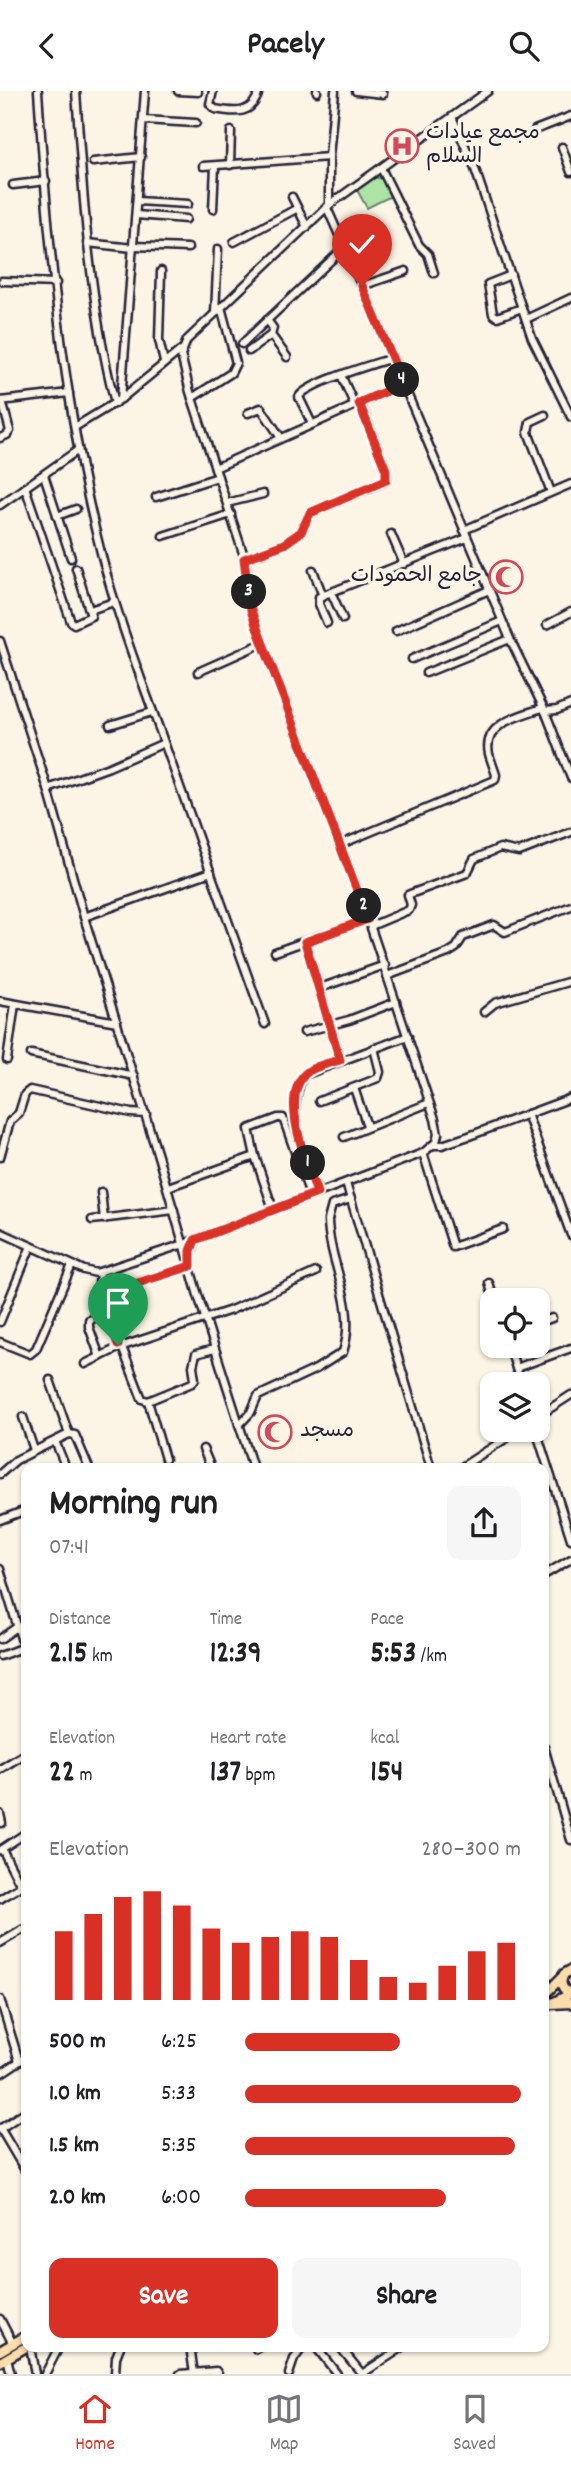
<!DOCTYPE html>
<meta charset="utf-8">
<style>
:root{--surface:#fff;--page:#f6f6f6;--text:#202124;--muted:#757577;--line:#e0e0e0;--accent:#d93025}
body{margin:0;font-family:Dekko,"Playpen Sans Arabic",sans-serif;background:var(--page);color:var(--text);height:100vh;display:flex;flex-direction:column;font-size:26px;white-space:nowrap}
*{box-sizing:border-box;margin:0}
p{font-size:23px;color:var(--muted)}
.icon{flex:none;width:38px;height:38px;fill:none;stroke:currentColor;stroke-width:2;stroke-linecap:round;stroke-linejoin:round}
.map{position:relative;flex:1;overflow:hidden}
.panel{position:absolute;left:21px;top:1372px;width:528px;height:889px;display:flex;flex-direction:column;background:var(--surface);border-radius:14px;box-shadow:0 2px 5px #0004}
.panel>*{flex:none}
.buttons{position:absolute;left:480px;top:1197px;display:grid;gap:14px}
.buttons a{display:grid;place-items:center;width:70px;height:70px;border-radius:14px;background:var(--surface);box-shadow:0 2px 5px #0004;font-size:35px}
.pin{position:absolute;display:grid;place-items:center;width:60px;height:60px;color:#fff;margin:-72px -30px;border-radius:50% 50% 50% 0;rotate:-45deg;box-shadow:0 0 7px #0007}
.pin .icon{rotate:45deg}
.km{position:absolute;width:35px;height:35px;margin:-18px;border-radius:50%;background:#222;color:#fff;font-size:19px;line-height:35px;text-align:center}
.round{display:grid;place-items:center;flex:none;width:74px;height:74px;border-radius:14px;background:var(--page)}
.overview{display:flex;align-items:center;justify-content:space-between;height:119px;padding:0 28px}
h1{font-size:38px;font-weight:700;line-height:52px}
.figures{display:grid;grid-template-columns:repeat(3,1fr);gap:10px;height:119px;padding:7px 28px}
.figures div{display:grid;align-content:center}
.figures b{font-size:30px;font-weight:700}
.figures small{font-size:19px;font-weight:400}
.figures p{font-size:19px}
.chart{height:196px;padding:14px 28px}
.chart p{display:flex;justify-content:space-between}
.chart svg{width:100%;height:126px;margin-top:7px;stroke:var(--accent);stroke-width:6}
.button{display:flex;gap:14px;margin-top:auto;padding:14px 28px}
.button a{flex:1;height:80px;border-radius:14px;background:var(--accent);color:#fff;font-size:28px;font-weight:700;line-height:80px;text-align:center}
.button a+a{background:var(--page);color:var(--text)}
ul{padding:0 28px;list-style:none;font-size:23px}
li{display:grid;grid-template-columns:112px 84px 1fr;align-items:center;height:52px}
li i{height:18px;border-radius:9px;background:var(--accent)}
header{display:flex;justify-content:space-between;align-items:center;height:91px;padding:0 28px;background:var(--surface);font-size:32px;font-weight:700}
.tab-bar{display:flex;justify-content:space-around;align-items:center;height:98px;border-top:2px solid var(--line);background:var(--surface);font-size:19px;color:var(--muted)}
.tab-bar a{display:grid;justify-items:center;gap:4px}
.tab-bar .current{color:var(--accent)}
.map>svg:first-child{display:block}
.green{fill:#ade4a6;stroke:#688370;stroke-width:2}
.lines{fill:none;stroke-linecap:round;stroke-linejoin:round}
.minor-casing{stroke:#22223b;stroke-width:11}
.major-casing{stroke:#22223b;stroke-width:13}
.minor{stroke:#fcf5e5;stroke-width:6}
.major{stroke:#fddcac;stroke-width:8}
.route-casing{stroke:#fff;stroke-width:14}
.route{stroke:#d93025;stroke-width:9}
.labels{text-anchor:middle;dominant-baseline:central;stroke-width:7;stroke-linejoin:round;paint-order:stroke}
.poi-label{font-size:21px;fill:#22223b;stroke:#fcf5e5;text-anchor:start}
</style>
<header><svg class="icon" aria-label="back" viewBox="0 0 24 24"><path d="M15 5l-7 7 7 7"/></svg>Pacely<svg class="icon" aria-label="search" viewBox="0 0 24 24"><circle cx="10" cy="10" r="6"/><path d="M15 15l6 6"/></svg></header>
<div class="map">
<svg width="571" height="2283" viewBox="0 0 571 2283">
<rect width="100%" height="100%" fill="#fcf5e5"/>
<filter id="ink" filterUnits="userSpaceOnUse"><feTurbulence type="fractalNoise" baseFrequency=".0143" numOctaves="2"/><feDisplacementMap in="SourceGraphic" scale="14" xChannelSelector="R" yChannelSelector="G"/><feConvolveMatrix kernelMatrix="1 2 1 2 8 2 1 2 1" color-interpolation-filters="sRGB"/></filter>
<g filter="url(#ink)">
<polygon class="green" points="375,87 382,87 391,105 367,117 357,99"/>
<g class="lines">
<defs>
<g id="minor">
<path d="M38 0C48 153 63 313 101 462 119 533 146 600 170 668 202 756 233 845 265 933"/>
<path d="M76 0C83 105 89 210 115 312"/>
<polyline points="178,0 198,1"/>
<path d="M213 0 210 13 215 18C236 22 253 24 259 0"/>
<polyline points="356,0 383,3"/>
<polyline points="317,1 317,0"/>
<polyline points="452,26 474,75 532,247 571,326"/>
<polyline points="143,29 196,32"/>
<polyline points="535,39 571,25"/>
<polyline points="562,56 571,81"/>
<polyline points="93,71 141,66"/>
<polyline points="230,74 231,40"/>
<polyline points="203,75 329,66"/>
<polyline points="381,77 419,154 428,163 434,182"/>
<polyline points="13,94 46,90"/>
<polyline points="292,106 307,136"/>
<polyline points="137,110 188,113"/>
<polyline points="329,114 329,66 335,0"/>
<polyline points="327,117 371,216 510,548 545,620 571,687"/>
<polyline points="213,118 215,75"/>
<polyline points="136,124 186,128"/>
<polyline points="234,151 296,118"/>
<polyline points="87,152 133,157"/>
<polyline points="134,155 188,157"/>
<polyline points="161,180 159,249 164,271"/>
<polyline points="511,184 488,193 493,223 497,226 522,217"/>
<polyline points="2,190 56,192"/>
<polyline points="362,195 406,180"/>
<polyline points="215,222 218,158"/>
<polyline points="526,228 571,207"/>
<polyline points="271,244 287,266"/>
<polyline points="242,253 345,156"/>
<polyline points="249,260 271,244 273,237 267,229"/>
<polyline points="341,284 355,315"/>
<polyline points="192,307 231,282 236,272 221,216"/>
<polyline points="121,308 145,0"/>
<polyline points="0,310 69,302"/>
<polyline points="248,322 261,317 281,347"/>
<polyline points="545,324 530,331 528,341 551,401"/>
<path d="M312 333 299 306C306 292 374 273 392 267"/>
<polyline points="75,336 121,308 181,259"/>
<polyline points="0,347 7,344 10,340 2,310"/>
<polyline points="215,377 403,293"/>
<polyline points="44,384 71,467"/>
<polyline points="25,396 71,531 74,533 91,525 76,477"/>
<polyline points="156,406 218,386"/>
<polyline points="227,412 263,403"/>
<polyline points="0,414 78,359"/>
<polyline points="57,425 76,418"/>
<polyline points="464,439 571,393"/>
<polyline points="391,443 404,473"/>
<polyline points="163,445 231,423"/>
<polyline points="245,468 284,453 301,441 310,422 384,391 387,386 386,379 360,312"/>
<polyline points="313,479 323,505"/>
<polyline points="331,501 343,528"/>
<polyline points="90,519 114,511"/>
<polyline points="327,532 319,513 319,506 467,447"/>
<polyline points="547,534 571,521"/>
<polyline points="396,540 489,499"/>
<polyline points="0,550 48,698 84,826 158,1065 197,1201 253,1377"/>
<polyline points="412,568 502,530"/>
<polyline points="198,581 263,552"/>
<polyline points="426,582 510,548"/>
<polyline points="545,620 557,619 571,613"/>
<polyline points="110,634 152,621"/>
<polyline points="48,698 109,676 164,652"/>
<path d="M339 754 495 689 496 684C494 677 491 670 489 663 482 632 520 625 542 617"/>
<polyline points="84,826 211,781"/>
<polyline points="371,835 409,819 411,814 408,804 410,803 467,782 474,768 500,757 519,761 571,741"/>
<polyline points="305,851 340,969"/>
<polyline points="275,861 368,828"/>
<polyline points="387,885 448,862 456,857 463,846 494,834 505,841 571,815"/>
<polyline points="320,897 385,874"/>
<polyline points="0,910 117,931"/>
<polyline points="484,921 495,912 571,890"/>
<polyline points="304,941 349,929 396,911"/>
<polyline points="31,963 134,985"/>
<polyline points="7,969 15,913"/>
<polyline points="354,997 367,1035"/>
<polyline points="319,1010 378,987 380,981 374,957"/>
<polyline points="527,1023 571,1144"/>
<polyline points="344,1046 429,1012"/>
<polyline points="434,1054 442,1054 469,1045 571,1007"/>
<polyline points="423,1062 453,1156 503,1138"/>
<polyline points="255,1065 249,1038 278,1027 283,1027 310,1104"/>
<polyline points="0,1066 10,1030 19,1022 25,1003 30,999 131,1022 146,1023"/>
<polyline points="346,1092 431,1377"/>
<polyline points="168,1096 255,1065 273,1118"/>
<polyline points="101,1101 104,1128"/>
<path d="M318 1102C305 1064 283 1023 304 984L408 945"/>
<polyline points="92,1129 174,1119"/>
<polyline points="0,1141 84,1179 96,1182 184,1153 423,1062 436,1051 438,1043 435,1028 368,828 257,537 251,519 245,468 190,301 181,264 187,249 329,114 488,0"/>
<polyline points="190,1170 195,1149"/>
<polyline points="100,1181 99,1193 120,1256"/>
<polyline points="489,1192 494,1209"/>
<polyline points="103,1203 191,1175"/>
<polyline points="0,1231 31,1155"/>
<polyline points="537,1232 552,1227"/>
<polyline points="0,1251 30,1263 36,1258 72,1174"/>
<polyline points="509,1255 521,1293"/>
<polyline points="122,1256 142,1308 148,1310 192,1292 195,1288 193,1275 196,1263 214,1258"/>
<polyline points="100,1266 89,1236 89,1229 109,1222"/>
<polyline points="85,1273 120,1256 231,1219 316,1181"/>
<polyline points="516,1277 571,1257"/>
<polyline points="148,1310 165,1368"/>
<polyline points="23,1326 34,1359"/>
<polyline points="537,1326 571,1304"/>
<path d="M239 1334 251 1321 258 1305 316 1278 343 1261C358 1214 329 1174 328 1129L332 1114 351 1108"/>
<polyline points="536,1339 571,1448"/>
<polyline points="69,1343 75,1344 89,1377"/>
<polyline points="55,1350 66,1377"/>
<polyline points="203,1358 211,1377"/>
<polyline points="460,1377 519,1339"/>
<polyline points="0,1383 16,1369 69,1343 50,1289"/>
<polyline points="0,1429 26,1419"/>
<polyline points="0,1478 26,1564"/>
<polyline points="544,1484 571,1468"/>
<polyline points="0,1548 17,1536"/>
<polyline points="0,1565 24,1556"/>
<polyline points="544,1656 571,1749"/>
<polyline points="0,1678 26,1662"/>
<polyline points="0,1723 2,1732"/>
<polyline points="2,1758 21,1795"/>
<polyline points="0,1759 26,1742"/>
<polyline points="0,1808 26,1792"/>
<polyline points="0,1852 22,1839"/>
<polyline points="0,1908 19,1970"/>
<polyline points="0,1983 26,1966"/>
<polyline points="0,2037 26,2081"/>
<polyline points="0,2038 26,2020"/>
<polyline points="0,2228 13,2253"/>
<polyline points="30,2256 35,2283"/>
<polyline points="190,2256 194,2282"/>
<polyline points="316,2256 337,2283"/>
<polyline points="340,2256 362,2283 403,2256"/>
<polyline points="256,2258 259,2256"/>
<polyline points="7,2267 11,2283"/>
<polyline points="45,2283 59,2256"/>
<polyline points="115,2283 116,2266 120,2256"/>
<polyline points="180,2283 216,2280 218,2283"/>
<polyline points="289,2283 294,2268 303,2256"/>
</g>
<g id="major">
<path d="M571 1879 564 1883C559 1892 562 1899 571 1903"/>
<polyline points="544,1904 562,1886"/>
<polyline points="552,1913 571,1912"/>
<polyline points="544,1916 570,1903"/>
<polyline points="0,2260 26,2245"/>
<polyline points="0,2271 26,2256"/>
</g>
</defs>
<use href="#minor" class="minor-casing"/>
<use href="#major" class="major-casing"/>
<use href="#minor" class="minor"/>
<use href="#major" class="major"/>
</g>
</g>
<g class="lines" filter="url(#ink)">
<defs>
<path id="route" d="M118 1254 103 1203 191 1175V1160L195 1149 317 1102C308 1074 279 1008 305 983 313 975 330 972 340 969L305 851 368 828 257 537 251 519 244 468 284 453 301 441 310 422 386 389V379L359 312 403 293 362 195"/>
</defs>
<use href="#route" class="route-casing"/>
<use href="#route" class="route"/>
</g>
<defs>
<symbol id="hospital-ring" viewBox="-11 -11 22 22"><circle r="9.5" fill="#fcf5e5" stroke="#d1495b" stroke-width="1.5"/><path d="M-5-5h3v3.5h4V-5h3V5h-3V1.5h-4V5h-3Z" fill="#d1495b"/></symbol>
<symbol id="mosque-ring" viewBox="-11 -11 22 22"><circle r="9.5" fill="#fcf5e5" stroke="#d1495b" stroke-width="1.5"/><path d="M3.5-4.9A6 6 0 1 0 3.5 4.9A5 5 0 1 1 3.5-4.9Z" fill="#d1495b"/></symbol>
</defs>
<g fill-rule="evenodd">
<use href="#hospital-ring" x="383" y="36" width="38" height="38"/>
<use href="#mosque-ring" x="487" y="467" width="38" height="38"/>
<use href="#mosque-ring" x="256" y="1322" width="38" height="38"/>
</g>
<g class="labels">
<g class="poi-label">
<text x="426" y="43">مجمع عيادات<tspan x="426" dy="24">السلام</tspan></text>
<text x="482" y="486" text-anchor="end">جامع الحمودات</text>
<text x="300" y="1341">مسجد</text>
</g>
</g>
</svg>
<div class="buttons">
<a><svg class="icon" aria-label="locate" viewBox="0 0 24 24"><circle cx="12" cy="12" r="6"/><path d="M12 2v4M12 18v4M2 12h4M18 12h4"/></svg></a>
<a><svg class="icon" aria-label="layers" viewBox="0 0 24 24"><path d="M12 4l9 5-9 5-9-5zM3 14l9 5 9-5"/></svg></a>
</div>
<div class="pin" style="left:118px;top:1254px;background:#1e9e55"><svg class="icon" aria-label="arrive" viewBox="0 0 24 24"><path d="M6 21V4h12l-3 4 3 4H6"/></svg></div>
<div class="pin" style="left:362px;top:195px;background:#d93025"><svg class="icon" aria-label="check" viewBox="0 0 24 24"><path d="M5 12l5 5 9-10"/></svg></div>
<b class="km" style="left:308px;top:1072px">1</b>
<b class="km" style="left:364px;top:815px">2</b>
<b class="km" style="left:249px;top:501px">3</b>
<b class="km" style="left:402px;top:289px">4</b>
<section class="panel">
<div class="overview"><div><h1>Morning run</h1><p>07:41</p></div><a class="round"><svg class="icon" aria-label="share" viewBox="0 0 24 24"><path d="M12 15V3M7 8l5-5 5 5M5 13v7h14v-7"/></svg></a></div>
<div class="figures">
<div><p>Distance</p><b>2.15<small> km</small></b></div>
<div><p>Time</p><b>12:39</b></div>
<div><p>Pace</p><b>5:53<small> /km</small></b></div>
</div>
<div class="figures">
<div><p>Elevation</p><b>22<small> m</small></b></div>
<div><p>Heart rate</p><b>137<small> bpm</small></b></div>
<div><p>kcal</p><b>154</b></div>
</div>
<div class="chart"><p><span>Elevation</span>280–300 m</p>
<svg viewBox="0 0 160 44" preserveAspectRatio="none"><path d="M5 44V20M15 44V14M25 44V8M35 44V6M45 44V11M55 44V19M65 44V24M75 44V22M85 44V20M95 44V22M105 44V30M115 44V36M125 44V38M135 44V32M145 44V27M155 44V24"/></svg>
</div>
<ul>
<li><b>500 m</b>6:25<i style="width:56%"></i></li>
<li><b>1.0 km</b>5:33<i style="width:100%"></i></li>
<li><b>1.5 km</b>5:35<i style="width:98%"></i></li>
<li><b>2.0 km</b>6:00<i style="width:73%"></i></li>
</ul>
<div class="button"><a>Save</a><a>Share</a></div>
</section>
</div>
<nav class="tab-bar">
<a class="current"><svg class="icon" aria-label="home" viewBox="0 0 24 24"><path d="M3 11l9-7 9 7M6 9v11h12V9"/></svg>Home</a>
<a><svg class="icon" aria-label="map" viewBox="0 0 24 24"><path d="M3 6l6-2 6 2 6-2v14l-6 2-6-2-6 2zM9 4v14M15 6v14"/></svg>Map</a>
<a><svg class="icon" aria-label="saved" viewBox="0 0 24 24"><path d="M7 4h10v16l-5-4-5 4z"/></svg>Saved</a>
</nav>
